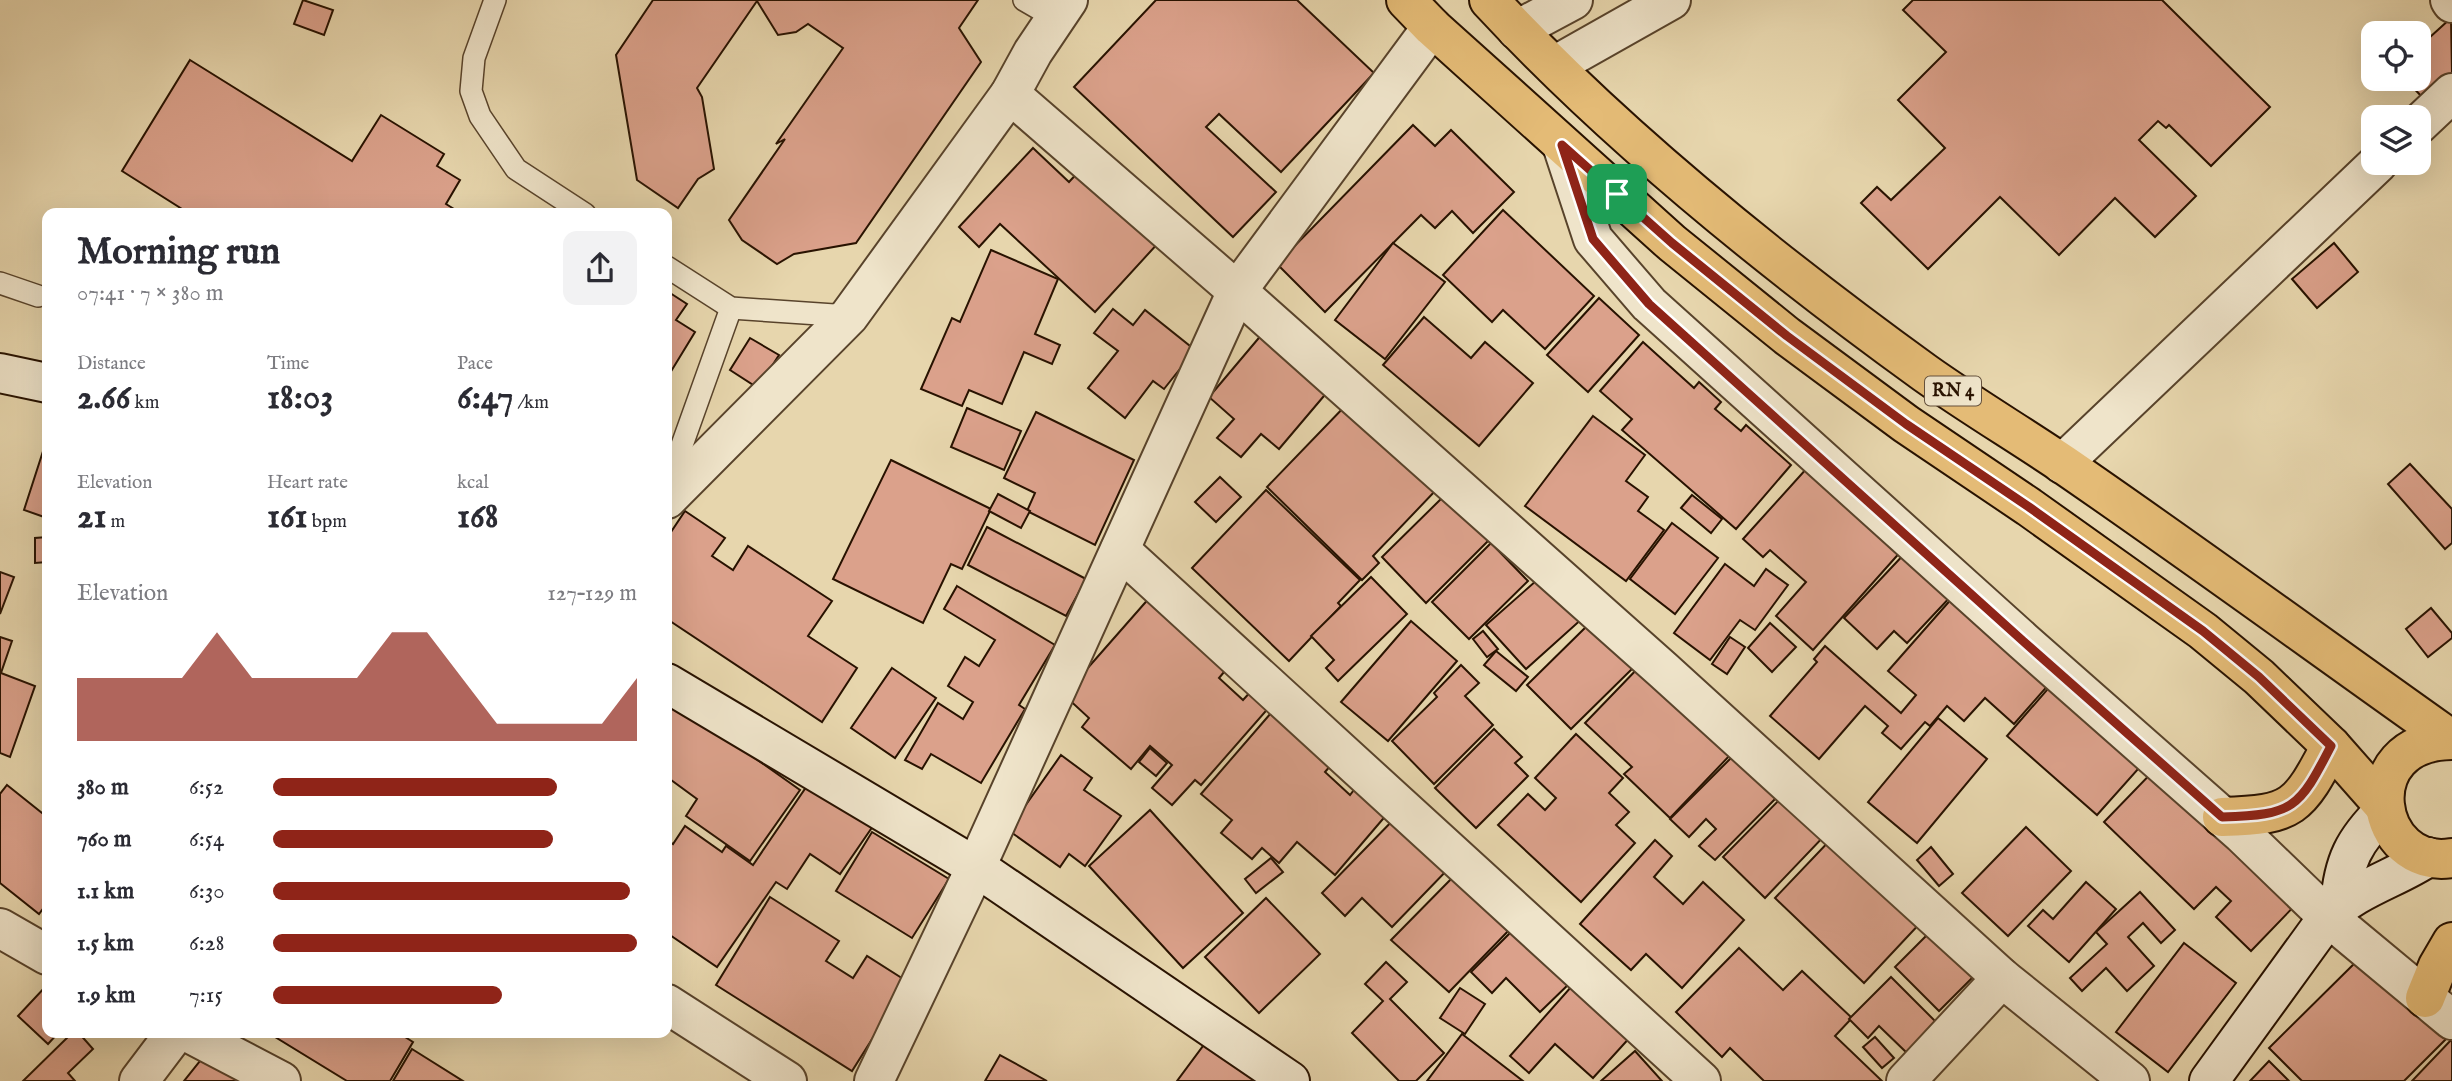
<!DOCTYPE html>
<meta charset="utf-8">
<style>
:root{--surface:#fff;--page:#f2f2f3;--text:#2b2b33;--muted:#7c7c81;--accent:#8f2418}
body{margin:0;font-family:"IM FELL English",serif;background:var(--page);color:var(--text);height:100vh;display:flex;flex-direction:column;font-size:26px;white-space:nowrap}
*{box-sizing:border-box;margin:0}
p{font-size:23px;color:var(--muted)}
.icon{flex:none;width:38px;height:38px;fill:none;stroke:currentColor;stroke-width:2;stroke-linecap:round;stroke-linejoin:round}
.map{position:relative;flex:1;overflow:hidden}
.side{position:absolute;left:42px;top:208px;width:630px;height:830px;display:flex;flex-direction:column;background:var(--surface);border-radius:14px;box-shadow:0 7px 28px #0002}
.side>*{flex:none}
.buttons{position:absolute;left:2361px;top:21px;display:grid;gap:14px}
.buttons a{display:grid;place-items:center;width:70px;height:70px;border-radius:14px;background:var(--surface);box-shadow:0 7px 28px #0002;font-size:35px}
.pin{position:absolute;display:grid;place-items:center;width:60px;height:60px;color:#fff;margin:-30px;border-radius:14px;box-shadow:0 4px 10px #0006}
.round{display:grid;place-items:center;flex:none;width:74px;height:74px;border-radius:14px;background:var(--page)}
.headline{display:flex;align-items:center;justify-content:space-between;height:119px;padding:0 35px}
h1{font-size:38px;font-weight:700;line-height:52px}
.metrics{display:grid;grid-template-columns:repeat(3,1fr);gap:10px;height:119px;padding:7px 35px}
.metrics div{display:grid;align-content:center}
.metrics b{font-size:35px;font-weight:700}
.metrics small{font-size:19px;font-weight:400}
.metrics p{font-size:19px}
.chart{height:196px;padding:14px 35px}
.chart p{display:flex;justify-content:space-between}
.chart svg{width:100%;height:126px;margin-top:7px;fill:var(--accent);opacity:.7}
ul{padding:0 35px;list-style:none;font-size:23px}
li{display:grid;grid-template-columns:112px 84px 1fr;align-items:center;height:52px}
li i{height:18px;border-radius:9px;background:var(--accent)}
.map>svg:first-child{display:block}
.building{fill:#dba18b;stroke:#281200;stroke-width:2}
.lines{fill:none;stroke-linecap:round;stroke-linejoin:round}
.lane-casing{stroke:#58432b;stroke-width:24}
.street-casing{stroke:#58432b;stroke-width:42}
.secondary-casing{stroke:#281200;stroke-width:42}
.primary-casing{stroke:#281200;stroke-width:42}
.lane{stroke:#efe4ca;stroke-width:21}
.street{stroke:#efe4ca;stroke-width:38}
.secondary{stroke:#efe4ca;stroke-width:38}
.primary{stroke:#e4bb76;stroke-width:38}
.route-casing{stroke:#fff;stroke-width:14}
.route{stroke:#8f2418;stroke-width:9}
.labels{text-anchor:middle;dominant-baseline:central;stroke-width:5;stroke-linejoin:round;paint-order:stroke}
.shield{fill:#efe4ca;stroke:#64513d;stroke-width:2}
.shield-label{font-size:18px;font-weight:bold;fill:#281200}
</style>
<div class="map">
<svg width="2452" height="1081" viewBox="0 0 2452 1081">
<rect width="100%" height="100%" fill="#e7d6ad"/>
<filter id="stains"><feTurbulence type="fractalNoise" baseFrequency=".00286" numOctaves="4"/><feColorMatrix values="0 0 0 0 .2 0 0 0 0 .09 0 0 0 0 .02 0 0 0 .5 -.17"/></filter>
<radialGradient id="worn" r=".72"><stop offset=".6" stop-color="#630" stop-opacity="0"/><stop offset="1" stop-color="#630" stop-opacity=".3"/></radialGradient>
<g class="building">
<polygon points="303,0 333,10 324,35 294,24"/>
<polygon points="653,0 978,0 959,28 981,62 856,243 794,254 777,264 742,240 729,220 785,139 776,144 843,48 808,24 796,32 778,35 757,1 697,88 702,97 714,169 698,179 678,208 637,180 616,55"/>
<polygon points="1156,0 1297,0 1374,73 1281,172 1219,114 1206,127 1276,192 1233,237 1074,87"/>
<polygon points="1913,0 2162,0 2270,107 2211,166 2169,125 2166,128 2158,121 2139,140 2196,196 2155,237 2115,198 2059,255 2000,197 1928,269 1861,203 1877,187 1891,200 1945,148 1898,100 1946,52 1903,10"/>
<polygon points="2451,18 2452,73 2424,99 2405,79 2418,79 2418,48"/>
<polygon points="190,60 352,161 381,115 444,154 437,166 460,180 446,204 462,214 190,214 122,171"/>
<polygon points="1413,125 1435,146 1451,130 1514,192 1473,233 1452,211 1435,228 1421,215 1325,312 1277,264"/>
<polygon points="1033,148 1069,182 1082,168 1160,241 1095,312 1000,224 979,247 959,227"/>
<polygon points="1503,210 1594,296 1545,349 1503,310 1492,322 1443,275"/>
<polygon points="1393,243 1445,282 1385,359 1335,320"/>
<polygon points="2334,243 2358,272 2317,308 2292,279"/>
<polygon points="991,250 1058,279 1035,334 1060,345 1052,364 1024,352 1002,404 969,390 962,406 921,389 952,318 960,322"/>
<polygon points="667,291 687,304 676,320 695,332 667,378"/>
<polygon points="1599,298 1639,335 1588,392 1547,355"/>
<polygon points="1113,309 1133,325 1145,310 1195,350 1164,389 1153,381 1125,418 1088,388 1118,351 1094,333"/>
<polygon points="1424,317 1471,358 1485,342 1533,383 1479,446 1383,365"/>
<polygon points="1263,333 1329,390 1279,449 1261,434 1241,457 1217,438 1234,419 1209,397"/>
<polygon points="750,338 779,355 758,388 730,370"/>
<polygon points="1643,342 1694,388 1699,382 1721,402 1715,409 1741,431 1746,425 1791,465 1736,529 1622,430 1632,419 1600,391"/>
<polygon points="1348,403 1437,489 1373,556 1379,563 1362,580 1267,487"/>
<polygon points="967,408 1021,431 1004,470 951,447"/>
<polygon points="1036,412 1134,460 1095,545 1027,511 1035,493 1004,478"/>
<polygon points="1593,416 1645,455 1626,481 1648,497 1638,511 1664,530 1626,581 1525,506"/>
<polygon points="46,442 47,442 47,518 24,510"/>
<polygon points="1817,457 1911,540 1813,650 1776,616 1806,582 1770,550 1763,557 1743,539"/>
<polygon points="891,460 991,509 962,569 951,564 923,623 833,579"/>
<polygon points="2410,464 2452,509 2452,543 2445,549 2388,484"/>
<polygon points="1220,477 1241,497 1216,522 1195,502"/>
<polygon points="1266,490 1360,580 1338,603 1341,606 1289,661 1192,568"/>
<polygon points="998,494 1030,511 1021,528 989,511"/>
<polygon points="1445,495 1489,540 1426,603 1382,557"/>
<polygon points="1692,495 1722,519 1711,533 1681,508"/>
<polygon points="685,511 725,538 712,556 733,570 748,546 832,601 808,636 857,668 822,722 667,619 667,538"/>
<polygon points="1672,523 1718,558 1675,614 1630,579"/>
<polygon points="987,527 1086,579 1066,616 968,565"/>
<polygon points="47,537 47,562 35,563 35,538"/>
<polygon points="1491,543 1528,581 1469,639 1432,602"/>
<polygon points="1908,550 1954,593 1907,643 1894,631 1877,649 1844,618"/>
<polygon points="1725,564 1754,586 1766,569 1788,585 1755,630 1740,620 1710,660 1674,633"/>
<polygon points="0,572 14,577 0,614"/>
<polygon points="1545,573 1584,617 1526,669 1486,625"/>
<polygon points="1371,577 1407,614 1338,681 1326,668 1334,660 1311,636"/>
<polygon points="957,586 1055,645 1019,705 1025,709 981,783 931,754 922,769 905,760 938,703 963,719 973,702 948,686 965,657 979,666 995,640 944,609"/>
<polygon points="1961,588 2058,674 2014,724 1985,698 1964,721 1947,706 1930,726 1925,722 1901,749 1882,733 1888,726 1865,706 1819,759 1770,716 1817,662 1814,659 1825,646 1901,713 1916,695 1888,671"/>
<polygon points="1151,596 1230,665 1219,678 1243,700 1254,688 1272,704 1201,785 1195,780 1172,805 1152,788 1172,765 1150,746 1131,769 1082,727 1089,718 1064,695"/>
<polygon points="2431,608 2452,633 2452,638 2428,657 2406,629"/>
<polygon points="1411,621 1457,661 1388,741 1341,702"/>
<polygon points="1592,621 1636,665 1571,729 1527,685"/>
<polygon points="1770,623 1796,647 1772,672 1748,648"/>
<polygon points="1483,631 1498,649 1487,657 1473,639"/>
<polygon points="0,637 12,641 1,673 35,686 10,757 0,753"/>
<polygon points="1730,637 1745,647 1727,674 1712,664"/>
<polygon points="1496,651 1528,677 1516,691 1484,665"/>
<polygon points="1461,665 1479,683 1465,696 1493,725 1434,784 1392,741 1437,697 1434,693"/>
<polygon points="1641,665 1733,752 1670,818 1624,774 1632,767 1585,723"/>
<polygon points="892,668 936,698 895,758 851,728"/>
<polygon points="2059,676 2155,750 2097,815 2007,736"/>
<polygon points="670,698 800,790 750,861 686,816 697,799 667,777 667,703"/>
<polygon points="1271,713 1331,765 1325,772 1350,795 1357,786 1388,813 1335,875 1297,842 1279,863 1262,848 1252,859 1221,833 1232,820 1201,794"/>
<polygon points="1938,718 1987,759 1917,843 1868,802"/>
<polygon points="1494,729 1522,757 1515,763 1528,776 1476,828 1435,788"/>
<polygon points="1576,734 1623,778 1609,793 1629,812 1616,825 1635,843 1581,902 1498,825 1528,794 1545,810 1556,798 1535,778"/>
<polygon points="1150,748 1167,763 1156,776 1139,762"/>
<polygon points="1739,750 1782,792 1715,860 1699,846 1716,829 1706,819 1689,837 1670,819"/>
<polygon points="1061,755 1092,778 1084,790 1121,816 1085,866 1069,854 1060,867 1008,830"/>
<polygon points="2164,760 2304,896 2251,951 2216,917 2231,901 2216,887 2194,909 2104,822"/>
<polygon points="809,783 873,826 840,874 810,854 787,889 776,882 717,967 667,933 667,840 673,844 685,826 722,852 726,846 753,865"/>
<polygon points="7,785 47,817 47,907 45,906 39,914 0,883 0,794"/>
<polygon points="1787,792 1828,832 1765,898 1723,857"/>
<polygon points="1150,810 1243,913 1183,968 1089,866"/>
<polygon points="1400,813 1452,865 1392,927 1362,898 1345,916 1322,893"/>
<polygon points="2026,827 2071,871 2008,936 1962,893"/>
<polygon points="872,832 949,879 912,938 836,891"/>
<polygon points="1835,835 1924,919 1864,983 1775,898"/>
<polygon points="1655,840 1672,856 1654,877 1683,904 1703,882 1744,920 1682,988 1646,954 1631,970 1580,924"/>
<polygon points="1931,847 1953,874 1939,886 1917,860"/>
<polygon points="1271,858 1283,872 1256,893 1245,879"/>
<polygon points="1458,872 1513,926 1449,992 1391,940"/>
<polygon points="2086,882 2116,909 2069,962 2028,926 2043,910 2053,919"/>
<polygon points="2140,892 2175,930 2161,943 2143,923 2128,937 2154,966 2127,991 2106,968 2082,991 2070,978 2107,944 2096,932"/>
<polygon points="770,897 839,941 826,961 853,978 867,956 908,982 852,1071 716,985"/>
<polygon points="1266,898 1320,954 1259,1013 1205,957"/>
<polygon points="1515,928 1572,981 1540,1012 1506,978 1492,993 1471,972"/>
<polygon points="1932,930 1976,974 1939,1011 1895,967"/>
<polygon points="2184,943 2236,983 2168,1072 2116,1032"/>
<polygon points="1739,948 1783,990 1802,971 1852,1018 1835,1036 1882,1081 1764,1081 1730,1048 1722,1057 1676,1012"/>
<polygon points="2369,949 2452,1033 2404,1081 2302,1081 2269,1048"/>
<polygon points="1386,962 1407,982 1390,999 1444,1053 1416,1081 1399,1081 1352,1033 1383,1001 1365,984"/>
<polygon points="1891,977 1937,1023 1907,1053 1879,1026 1868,1038 1849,1019"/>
<polygon points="1579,978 1633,1034 1593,1078 1555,1044 1529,1073 1510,1056"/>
<polygon points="47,985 47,1032 59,1032 48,1044 18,1016"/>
<polygon points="1460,988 1485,1004 1465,1034 1440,1018"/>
<polygon points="73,1032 78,1032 93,1049 68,1073 75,1081 23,1081"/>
<polygon points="267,1032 397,1032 413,1042 390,1081 347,1081"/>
<polygon points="1462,1034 1523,1081 1427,1081"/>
<polygon points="1875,1037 1894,1058 1882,1068 1863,1047"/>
<polygon points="2452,1039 2452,1081 2412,1081"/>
<polygon points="1206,1042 1257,1081 1177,1081"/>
<polygon points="212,1046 255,1081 184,1081"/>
<polygon points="412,1049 463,1081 393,1081"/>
<polygon points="1635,1051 1662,1081 1601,1081"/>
<polygon points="1000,1055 1047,1081 985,1081"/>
<polygon points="2269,1061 2289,1081 2250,1081"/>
</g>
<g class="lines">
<defs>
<g id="lane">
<polyline points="495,0 474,58 471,91 480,116 516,169 585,214"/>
<polyline points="1024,0 1055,18"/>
<polyline points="667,267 731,308 849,316"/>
<polyline points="0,283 38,296"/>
<polyline points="667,487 731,308"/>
</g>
<g id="street">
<polyline points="2450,0 2452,3"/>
<polyline points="1517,30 1573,0"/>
<polyline points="1554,66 1671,0"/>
<polyline points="1010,94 1237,291 1663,670 2002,978 2130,1081"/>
<polyline points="2418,125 2452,93"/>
<polyline points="1562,145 1593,239 1649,304 2023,641 2242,834 2328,917 2452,1020"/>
<polyline points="2062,464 2378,163"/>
<polyline points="667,499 849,316 1010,94 1033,52 1068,0"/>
<polyline points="1120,550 1701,1081"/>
<polyline points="0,928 47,955"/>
<polyline points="667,1004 787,1081"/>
<polyline points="187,1032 281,1081"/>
<polyline points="139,1081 176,1032"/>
<polyline points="874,1081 976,867 1237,291 1432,27"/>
<polyline points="1906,1081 2002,978"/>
</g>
<g id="secondary">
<polyline points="0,373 47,383"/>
<polyline points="667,683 976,867 1290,1081"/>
<path d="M2340 905C2343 862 2354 840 2385 810"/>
<path d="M2209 1081 2328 917C2354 889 2397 878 2428 857"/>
</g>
<g id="primary">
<polyline points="1406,0 1432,27 1672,243 1787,336 1906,424 2029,507 2203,631 2259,677 2331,746 2384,806"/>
<path d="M1489 0C1617 138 1773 263 1925 373 1970 405 2017 433 2063 464 2194 554 2322 648 2452 740"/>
<path d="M2452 740C2351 741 2374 871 2452 858"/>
<path d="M2222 817C2294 815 2298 808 2331 746"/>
<polyline points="2425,998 2438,966 2452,942"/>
</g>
</defs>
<use href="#lane" class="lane-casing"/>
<use href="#street" class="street-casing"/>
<use href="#secondary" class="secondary-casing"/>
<use href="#primary" class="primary-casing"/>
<use href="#lane" class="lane"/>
<use href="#street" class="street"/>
<use href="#secondary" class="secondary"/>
<use href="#primary" class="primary"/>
</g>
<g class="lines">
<defs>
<path id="route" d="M1562 145 1672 243 1787 336 1906 424 2029 507 2203 631 2259 677 2331 746C2299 808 2294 815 2222 817L2023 641 1649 304 1593 239Z"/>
</defs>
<use href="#route" class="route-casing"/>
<use href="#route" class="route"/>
</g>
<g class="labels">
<rect class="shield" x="1925" y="376.5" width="56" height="29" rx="5"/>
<g class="shield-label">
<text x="1953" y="391">RN 4</text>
</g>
</g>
<rect width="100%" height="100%" filter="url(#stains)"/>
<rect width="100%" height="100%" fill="url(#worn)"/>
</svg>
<div class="buttons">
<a><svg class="icon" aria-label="locate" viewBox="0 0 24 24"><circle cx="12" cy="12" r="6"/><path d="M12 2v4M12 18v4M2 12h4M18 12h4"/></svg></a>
<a><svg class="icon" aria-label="layers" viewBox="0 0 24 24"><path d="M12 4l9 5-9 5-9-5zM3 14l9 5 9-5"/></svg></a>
</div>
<div class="pin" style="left:1617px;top:194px;background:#1e9e55"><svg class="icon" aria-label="arrive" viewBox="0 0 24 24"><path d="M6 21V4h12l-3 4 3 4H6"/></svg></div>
<section class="side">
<div class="headline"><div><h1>Morning run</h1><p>07:41 · 7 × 380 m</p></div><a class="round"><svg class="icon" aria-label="share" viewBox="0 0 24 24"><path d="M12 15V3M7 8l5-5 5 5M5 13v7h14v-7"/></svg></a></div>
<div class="metrics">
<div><p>Distance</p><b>2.66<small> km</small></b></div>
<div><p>Time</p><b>18:03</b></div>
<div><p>Pace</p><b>6:47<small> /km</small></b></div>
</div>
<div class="metrics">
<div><p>Elevation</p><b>21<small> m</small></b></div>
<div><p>Heart rate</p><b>161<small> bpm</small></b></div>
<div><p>kcal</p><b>168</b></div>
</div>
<div class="chart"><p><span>Elevation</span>127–129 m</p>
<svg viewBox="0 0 160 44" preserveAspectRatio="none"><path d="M0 44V22L10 22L20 22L30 22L40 6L50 22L60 22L70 22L80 22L90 6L100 6L110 22L120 38L130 38L140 38L150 38L160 22V44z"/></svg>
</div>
<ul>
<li><b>380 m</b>6:52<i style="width:78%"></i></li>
<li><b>760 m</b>6:54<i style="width:77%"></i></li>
<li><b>1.1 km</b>6:30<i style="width:98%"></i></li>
<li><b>1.5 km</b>6:28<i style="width:100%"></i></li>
<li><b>1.9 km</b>7:15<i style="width:63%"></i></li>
</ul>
</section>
</div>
